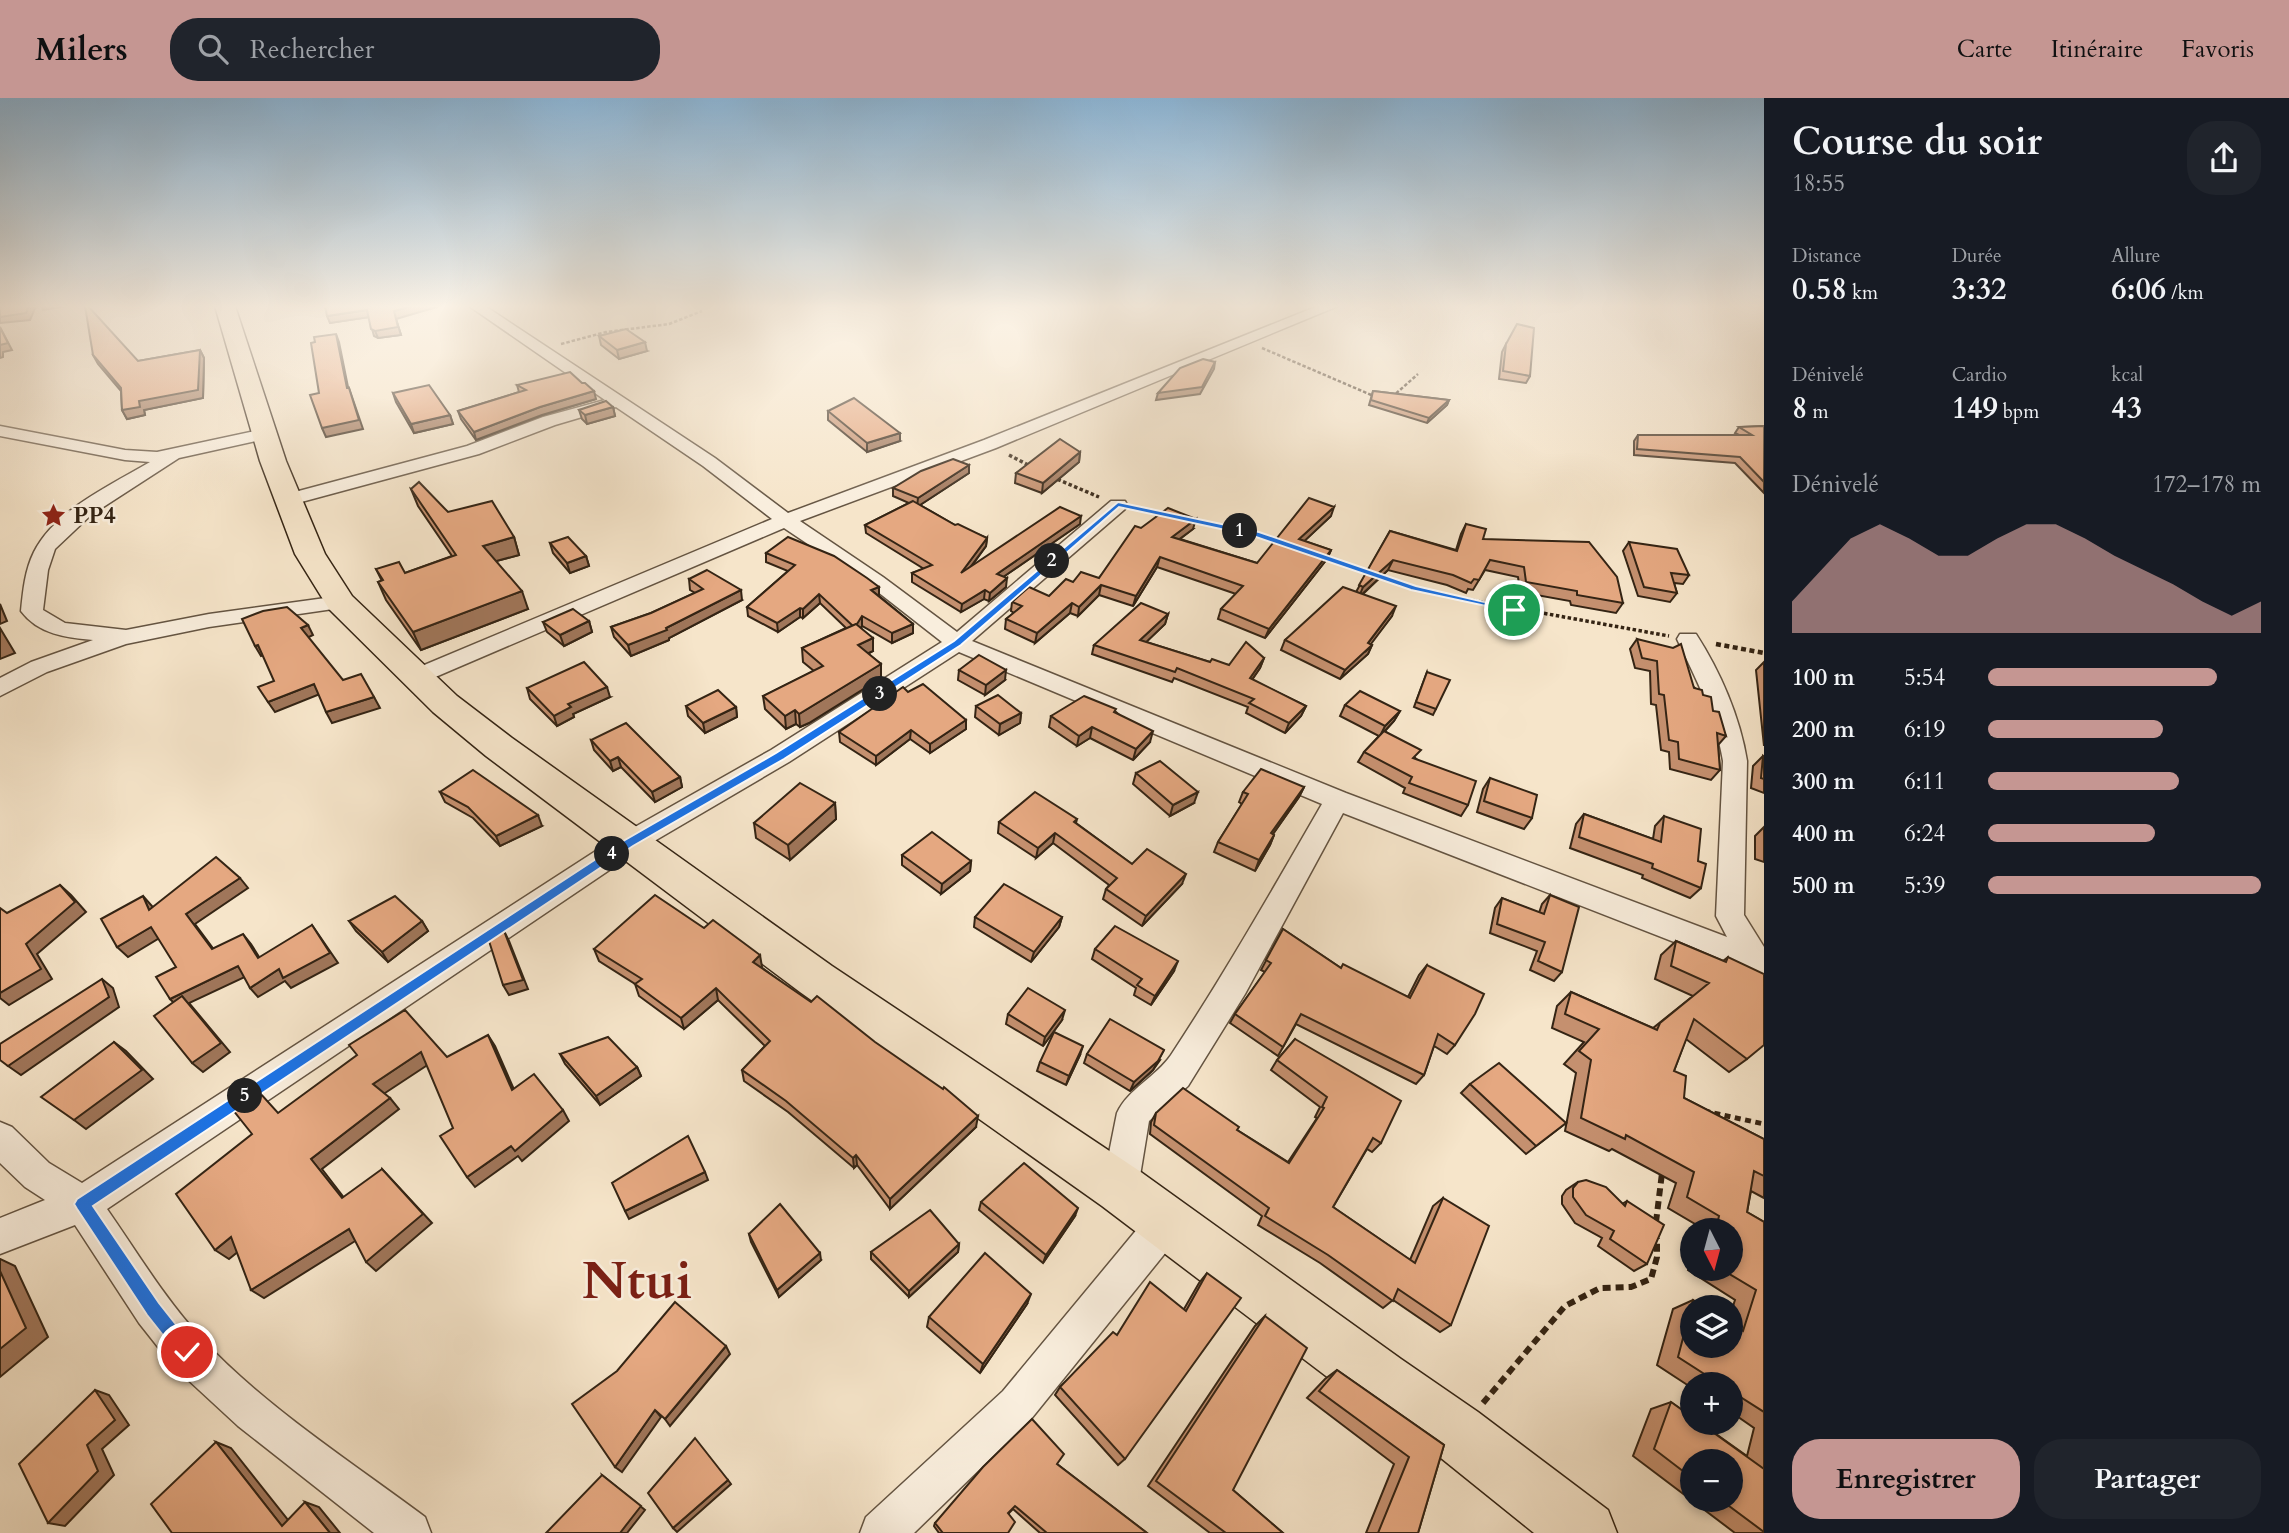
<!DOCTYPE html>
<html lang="fr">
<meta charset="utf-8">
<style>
:root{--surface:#171b24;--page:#20242c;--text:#f1f3f6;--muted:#9ea1a6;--accent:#c59692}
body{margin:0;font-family:Cardo,serif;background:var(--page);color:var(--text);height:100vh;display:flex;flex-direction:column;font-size:26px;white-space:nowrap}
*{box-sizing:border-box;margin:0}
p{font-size:23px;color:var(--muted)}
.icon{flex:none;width:38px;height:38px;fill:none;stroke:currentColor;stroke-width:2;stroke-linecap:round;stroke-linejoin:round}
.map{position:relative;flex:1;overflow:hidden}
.panel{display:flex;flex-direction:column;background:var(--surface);width:525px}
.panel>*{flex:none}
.needle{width:46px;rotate:174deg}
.buttons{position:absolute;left:1680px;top:1120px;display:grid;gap:14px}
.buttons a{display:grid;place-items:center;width:63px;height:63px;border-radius:50%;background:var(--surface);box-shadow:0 4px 10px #0003;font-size:35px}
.pin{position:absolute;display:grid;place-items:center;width:60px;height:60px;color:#fff;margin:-30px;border:4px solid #fff;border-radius:50%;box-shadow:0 2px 7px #0007}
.km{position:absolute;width:35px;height:35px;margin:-18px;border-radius:50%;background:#222;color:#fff;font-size:19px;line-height:35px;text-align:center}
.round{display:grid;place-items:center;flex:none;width:74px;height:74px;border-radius:28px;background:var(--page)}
.head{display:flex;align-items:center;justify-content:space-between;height:119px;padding:0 28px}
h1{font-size:38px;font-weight:600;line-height:52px}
.figures{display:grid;grid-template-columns:repeat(3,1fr);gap:10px;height:119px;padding:7px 28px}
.figures div{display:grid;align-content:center}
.figures b{font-size:30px;font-weight:600}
.figures small{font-size:19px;font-weight:400}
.figures p{font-size:19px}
.chart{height:196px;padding:14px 28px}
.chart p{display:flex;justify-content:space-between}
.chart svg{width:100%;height:126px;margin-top:7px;fill:var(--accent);opacity:.7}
.primary-button{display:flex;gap:14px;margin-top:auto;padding:14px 28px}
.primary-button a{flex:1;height:80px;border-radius:28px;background:var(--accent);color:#111;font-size:28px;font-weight:600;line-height:80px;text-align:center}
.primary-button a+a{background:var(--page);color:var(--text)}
ul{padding:0 28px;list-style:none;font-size:23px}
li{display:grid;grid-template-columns:112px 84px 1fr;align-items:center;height:52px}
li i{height:18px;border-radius:9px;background:var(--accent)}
header{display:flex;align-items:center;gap:42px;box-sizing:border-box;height:98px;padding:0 35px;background:var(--accent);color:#111}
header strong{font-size:33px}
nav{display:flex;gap:38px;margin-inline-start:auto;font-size:24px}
.search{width:490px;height:63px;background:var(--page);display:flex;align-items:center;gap:18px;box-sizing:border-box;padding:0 24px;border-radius:28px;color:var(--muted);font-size:26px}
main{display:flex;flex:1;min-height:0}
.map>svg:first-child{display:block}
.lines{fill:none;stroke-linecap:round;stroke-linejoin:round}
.minor-casing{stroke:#645442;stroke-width:3}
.highway-casing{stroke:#342414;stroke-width:3}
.path-far4{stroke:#342414;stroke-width:2.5;stroke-dasharray:3.5 2;stroke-linecap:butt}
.path-far3{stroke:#342414;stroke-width:3.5;stroke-dasharray:3.5 2.5;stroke-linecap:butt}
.path-far2{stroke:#342414;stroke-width:4.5;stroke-dasharray:5 3.5;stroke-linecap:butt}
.path-far1{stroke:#342414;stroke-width:5;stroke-dasharray:6 4.5;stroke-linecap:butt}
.path{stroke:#342414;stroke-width:6;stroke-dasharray:8 5;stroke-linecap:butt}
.minor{fill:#f9eedd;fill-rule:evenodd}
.highway{fill:#f6e5ca;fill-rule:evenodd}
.wall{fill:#c5906f;stroke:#342414;stroke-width:2;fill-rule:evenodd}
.shaded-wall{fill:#a0765a;stroke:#342414;stroke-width:2}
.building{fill:#e5a881;stroke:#342414;stroke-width:2}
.route{fill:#1a73e8;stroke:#fff;stroke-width:2}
.labels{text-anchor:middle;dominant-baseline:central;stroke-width:5;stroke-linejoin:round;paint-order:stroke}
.far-poi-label{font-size:24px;font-weight:bold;fill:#342414;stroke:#f9eedd;text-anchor:start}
.near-town-label{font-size:52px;font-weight:bold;fill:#7a1f14;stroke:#f9eedd}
</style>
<header>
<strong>Milers</strong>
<div class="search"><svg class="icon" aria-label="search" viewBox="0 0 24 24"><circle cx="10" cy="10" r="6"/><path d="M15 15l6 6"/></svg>Rechercher</div>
<nav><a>Carte</a><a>Itinéraire</a><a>Favoris</a></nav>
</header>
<main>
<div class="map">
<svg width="1764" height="1435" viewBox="0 0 1764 1435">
<rect width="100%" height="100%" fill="#f6e5ca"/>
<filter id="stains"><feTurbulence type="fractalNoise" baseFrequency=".00286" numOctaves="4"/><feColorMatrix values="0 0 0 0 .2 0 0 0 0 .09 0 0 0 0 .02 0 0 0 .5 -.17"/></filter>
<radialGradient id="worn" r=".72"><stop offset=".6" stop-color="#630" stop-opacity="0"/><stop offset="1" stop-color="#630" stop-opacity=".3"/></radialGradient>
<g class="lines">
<defs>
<g id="minor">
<path d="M469 208H485L715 360 788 415 984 342 1318 208H1338L996 350 800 423 883 479 957 534 1111 403H1125L1127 407 1125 411 972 543 1346 695 1727 839 1716 818 1723 663C1716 619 1696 581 1677 541L1680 536H1696C1720 573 1740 619 1747 663L1744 817 1764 849V879L1343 715 1245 896 1188 988 1149 1023 1138 1090 1133 1103 1120 1108 1107 1103 1102 1090 1117 1015C1128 991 1156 979 1171 957 1225 875 1273 791 1322 706L959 554 789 664 639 752 107 1111C137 1154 165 1201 201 1240 264 1308 350 1363 425 1419L431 1435H374L238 1328 173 1268 139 1225 75 1127 0 1156V1120L45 1102 25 1089 0 1065V1024L12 1029 49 1065 82 1085 619 738 771 652 942 544 869 487 784 430 426 583 418 585 410 583 407 578 410 573 772 421 703 368 616 309 555 327 479 356 294 406H280L278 402 280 398 467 348 543 319 605 302Z"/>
<path d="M0 328 125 352 157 354 264 331 272 336 270 340 179 360 91 417 55 451 48 472 43 512 65 525 126 532 209 516 340 498 347 500 351 504 347 508 340 510 209 529 126 546 47 574 0 598V580L31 564 93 542C67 540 38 536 21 513 23 493 25 472 34 454 55 412 111 387 150 364L125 362 0 338Z"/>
<polygon points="1166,1107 1179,1112 1184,1125 1179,1138 1031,1321 914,1435 860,1435 866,1419 1003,1293 1153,1112"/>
</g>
<polygon id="highway" points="215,208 235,208 286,363 325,456 352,498 457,598 512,640 832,868 1138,1072 1401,1261 1478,1314 1608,1412 1617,1435 1534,1435 1436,1356 1359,1303 1102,1108 800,894 486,658 433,614 329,511 295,456 260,363"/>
</defs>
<use href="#minor" class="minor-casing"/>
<use href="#highway" class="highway-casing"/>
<g class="path-far4">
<polyline points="561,246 606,234 669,226 702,213"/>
<polyline points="1262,250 1376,299"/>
<polyline points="1392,299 1418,276"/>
</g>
<g class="path-far3">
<polyline points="1009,357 1032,369"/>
<polyline points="1052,379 1099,399"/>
<polyline points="1134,410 1163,417"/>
<polyline points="1192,423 1279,443"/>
<polyline points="1324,458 1414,490 1443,497 1669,538"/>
</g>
<polyline class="path-far2" points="1716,546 1764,555"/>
<polyline class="path-far1" points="1704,1013 1764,1026"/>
<g class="path">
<polyline points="1656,1124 1662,1075"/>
<polyline points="1483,1305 1565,1208 1600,1190 1631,1189 1651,1181 1657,1159 1657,1140"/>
</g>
<use href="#minor" class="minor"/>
<use href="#highway" class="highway"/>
</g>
<g class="wall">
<polygon points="325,208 396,221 401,237 378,240 374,238 369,219 330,225"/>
<polygon points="599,238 647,253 619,261 601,247"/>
<polygon points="1506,246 1530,278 1526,285 1499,281 1502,254"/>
<polygon points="200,252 204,260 203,300 144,312 145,317 127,321 122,312 121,293 98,266 93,257 138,263"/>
<polygon points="517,287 596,301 542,317 476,342 461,321 458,313 519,294"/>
<polygon points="1373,293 1449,302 1447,307 1427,325 1369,307"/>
<polygon points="393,295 450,317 453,326 414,335 396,304"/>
<polygon points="613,309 615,318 587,326 582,321 579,312"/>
<polygon points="828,313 900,343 867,354 828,322"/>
<polygon points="1764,328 1764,395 1735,365 1634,357 1634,343 1638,337 1739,337 1735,335 1739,329"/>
<polygon points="1080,354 1079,364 1042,395 1015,385 1016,375"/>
<polygon points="969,367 969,375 920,407 955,427 987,440 986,448 971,469 1080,426 1003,479 1006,489 989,503 984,501 961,514 912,484 912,475 924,471 866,435 865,427 909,405 893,398 893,390"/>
<polygon points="411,391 448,414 514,439 519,457 496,463 528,511 421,552 386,502 378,484 382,483 376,471 405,475 452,458 418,408"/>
<polygon points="1331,418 1304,443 1331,452 1327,461 1265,540 1218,521 1221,511 1236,496 1157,469 1133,508 1099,497 1078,518 1070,515 1035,545 1005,531 1006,521 1014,515 1011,513 1012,504 1049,498 1073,484 1099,480 1141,430 1193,431 1180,441 1257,465"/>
<polygon points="1466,426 1483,441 1623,505 1616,515 1571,507 1570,503 1520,494 1518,479 1485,472 1473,492 1468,491 1466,495 1447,487 1388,472 1363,496 1392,518 1370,546 1372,547 1368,556 1340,581 1281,552 1285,542 1356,494 1390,433 1456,452 1461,436"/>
<polygon points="1629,444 1689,477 1683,486 1674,485 1677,495 1670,504 1638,498 1623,453"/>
<polygon points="550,445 586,458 589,468 570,475 553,455"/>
<polygon points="766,455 879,489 879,498 913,526 913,535 892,545 862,528 861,530 873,553 868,556 881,566 881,580 809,625 800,629 796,626 786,631 765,611 763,598 814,573 803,564 802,550 846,530 820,505 803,520 800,519 778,534 748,518 747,509 788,473 766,464"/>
<polygon points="689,481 742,502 669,540 669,542 631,558 614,539 611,529 651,515 695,495 690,492"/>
<polygon points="1168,516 1165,526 1146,544 1210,564 1229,567 1264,560 1260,570 1252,582 1306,608 1301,618 1285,635 1246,615 1248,609 1174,580 1172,584 1092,556 1094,547"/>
<polygon points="589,523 592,534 564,548 547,534 543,524"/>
<polygon points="1637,541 1703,597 1713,613 1726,638 1718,647 1720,672 1711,682 1670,671 1669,654 1661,652 1656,607 1651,606 1650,573 1635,570 1630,551"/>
<polygon points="1764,564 1764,648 1756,572"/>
<polygon points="959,572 1005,582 985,597 958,582"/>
<polygon points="1427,574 1436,611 1433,617 1414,609"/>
<polygon points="527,590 610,599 573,616 574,619 557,628 530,601"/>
<polygon points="1345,607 1400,613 1394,623 1385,633 1468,707 1461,718 1403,695 1405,690 1358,664 1364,654 1379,638 1340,618"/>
<polygon points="686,608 736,609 737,619 705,635 688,618"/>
<polygon points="976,608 1021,615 1020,625 999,637 975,619"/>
<polygon points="1116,614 1150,644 1133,662 1090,640 1077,648 1049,629 1051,618"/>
<polygon points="966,622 966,631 930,655 910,641 876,667 840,644 839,634"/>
<polygon points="591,642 680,679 682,689 655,704 621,669 613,673 594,652"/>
<polygon points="1763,658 1764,659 1764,695 1751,690 1753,668"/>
<polygon points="1136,675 1194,705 1170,718 1133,686"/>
<polygon points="1490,680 1532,720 1524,731 1477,714 1483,691"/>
<polygon points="1304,689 1299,699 1273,736 1274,737 1270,747 1255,773 1214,754 1218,744 1242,706 1239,704 1243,694"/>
<polygon points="440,694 542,728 500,748 473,720 445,704"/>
<polygon points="835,705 836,721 790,762 756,740 754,725"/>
<polygon points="1584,716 1653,741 1655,728 1664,718 1698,763 1701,790 1690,800 1642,780 1643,777 1570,750 1576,726"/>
<polygon points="1077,721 1076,725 1132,766 1182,786 1142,828 1103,801 1106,791 1109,787 1053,745 1036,760 998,735 999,724"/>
<polygon points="1764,729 1764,764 1755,761 1755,738"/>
<polygon points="902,757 971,763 970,773 941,796 902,767"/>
<polygon points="1550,797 1562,874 1554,883 1530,872 1537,853 1490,835 1495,810 1502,800 1539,815 1542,806"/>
<polygon points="975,819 1062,819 1059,829 1031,864 974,829"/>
<polygon points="349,823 422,823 428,833 388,864 356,833"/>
<polygon points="1283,831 1341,870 1408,899 1419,877 1427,867 1455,947 1447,956 1434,948 1424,977 1416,986 1296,926 1278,958 1230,925 1235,916 1265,874 1261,872"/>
<path d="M1676 843 1723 863 1728 859 1747 961 1729 974 1686 941 1674 973 1684 1000 1764 1041V1100L1751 1093 1747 1114 1764 1124V1435H1735L1633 1358 1651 1311 1671 1304 1747 1358 1754 1330 1731 1314V1286H1692V1290L1657 1267 1673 1211 1693 1202 1731 1248V1214L1735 1202 1688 1172 1692 1157V1171H1731V1132H1699L1700 1129 1668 1110 1676 1085 1612 1051 1609 1053 1565 1033 1576 975 1564 966 1584 944 1552 930 1557 908 1571 894 1653 930 1693 898 1655 881 1661 857ZM1692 1363 1731 1402H1692Z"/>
<polygon points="594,851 762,869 761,869 976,1029 890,1111 857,1067 854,1070 788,1014 744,983 742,972 765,948 718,902 684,931 639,898 635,886 599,863"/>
<polygon points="1095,851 1174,873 1151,907 1134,897 1136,890 1092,861"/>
<polygon points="1008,916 1062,922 1043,948 1006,926"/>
<polygon points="1295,941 1381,1045 1372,1054 1367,1051 1333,1109 1410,1162 1433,1108 1443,1100 1451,1227 1440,1234 1393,1202 1383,1210 1320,1165 1258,1127 1262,1118 1150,1036 1151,1024 1156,1015 1237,1032 1288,1064 1317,1020 1315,1019 1320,1009 1271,972 1277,962"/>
<polygon points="560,956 637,969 641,978 600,1007 565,966"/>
<polygon points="1087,956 1160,962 1153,972 1130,993 1084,965"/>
<polygon points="1080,957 1066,987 1037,973 1040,964"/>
<polygon points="1470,986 1566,1025 1526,1056 1461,995"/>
<polygon points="1578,1084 1622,1106 1627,1103 1647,1166 1634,1173 1598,1148 1602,1140 1575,1125 1562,1106 1562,1098 1566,1092"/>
<polygon points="981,1104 1075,1118 1043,1165 979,1112"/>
<polygon points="749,1136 821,1162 779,1199 751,1144"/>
<polygon points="959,1146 958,1154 909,1199 871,1161 871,1154"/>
<polygon points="1207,1175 1125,1361 1118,1367 1055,1297 1060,1289 1116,1237 1184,1211 1199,1185"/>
<polygon points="1027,1206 980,1275 927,1229 929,1219"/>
<polygon points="1265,1218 1233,1392 1283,1435 1210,1435 1148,1388 1255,1228"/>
<polygon points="1337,1272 1444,1347 1418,1435 1366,1435 1394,1366 1307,1300 1325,1281"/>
<polygon points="1057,1366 1147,1435 1040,1435 1013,1411 1009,1415 1008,1435 939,1435 934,1428 935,1425"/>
</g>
<g class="shaded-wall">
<polygon points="29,208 36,208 30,222 0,225 0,219"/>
<polygon points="41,208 67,208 43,212"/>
<polygon points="412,208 440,208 396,221 401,237 378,240 375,233 394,213"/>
<polygon points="367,212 370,219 330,225 327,218"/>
<polygon points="0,229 12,252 3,254 3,259 0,260"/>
<polygon points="336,236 339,244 350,299 347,290"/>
<polygon points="645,244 647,253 619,261 617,252"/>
<polygon points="200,252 204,260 203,300 144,312 145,317 127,321 122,312 139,303"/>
<polygon points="1215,264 1214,271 1200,296 1156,302 1158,295"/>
<polygon points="349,290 363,331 326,339 322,330"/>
<polygon points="594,293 596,301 542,317 476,342 474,334 540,309"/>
<polygon points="1449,302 1447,307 1427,325 1429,320"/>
<polygon points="613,309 615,318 587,326 585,317"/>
<polygon points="450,317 453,326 414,335 411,326"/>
<polygon points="900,335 900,343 867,354 867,345"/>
<polygon points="1080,354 1079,364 1042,395 1043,385"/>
<polygon points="969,367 969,375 917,409 918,400"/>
<polygon points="1334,409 1331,418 1296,451 1299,441"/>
<polygon points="1081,418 1080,426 996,484 997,476"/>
<polygon points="1196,421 1193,431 1170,448 1172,439"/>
<polygon points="514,439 519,457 489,465 483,448"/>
<polygon points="987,440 986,448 960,483 961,475"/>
<polygon points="1331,452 1327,461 1265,540 1269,531"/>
<polygon points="586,458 589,468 570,475 567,465"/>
<polygon points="1160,459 1157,469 1133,508 1136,498"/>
<polygon points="1393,462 1388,472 1359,499 1363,489"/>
<polygon points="1007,480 1006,489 989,503 990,495"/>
<polygon points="1101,487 1099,497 1078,518 1079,509"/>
<polygon points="879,489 879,498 871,492"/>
<polygon points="741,492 742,502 669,540 669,542 631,558 628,547 666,530"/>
<polygon points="985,492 984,501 961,514 962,506"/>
<polygon points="522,493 528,511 421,552 413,534"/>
<polygon points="819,496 820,505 803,520 803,511"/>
<polygon points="1072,505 1070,515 1035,545 1037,535"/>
<polygon points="0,506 7,523 0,526"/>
<polygon points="1396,508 1392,518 1365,554 1372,547 1368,556 1340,581 1345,572 1368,545"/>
<polygon points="800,510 800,519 778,534 777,525"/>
<polygon points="1168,516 1165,526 1138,552 1140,542"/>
<polygon points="862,518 862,528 855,538 854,529"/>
<polygon points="589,523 592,534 564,548 560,537"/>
<polygon points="913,526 913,535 892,545 892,535"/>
<polygon points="308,527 313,537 307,540 301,530"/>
<polygon points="0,530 15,555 0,561"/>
<polygon points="873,540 873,553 858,560 858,547"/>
<polygon points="258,547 264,557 261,558 255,548"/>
<polygon points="1264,560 1260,570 1246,590 1250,580"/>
<polygon points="881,566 881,580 809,625 800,629 799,616"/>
<polygon points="1006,572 1005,582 985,597 986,587"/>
<polygon points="314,586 320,596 275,614 268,604"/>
<polygon points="607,589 610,599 573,616 574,619 557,628 554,618 568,606"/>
<polygon points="374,599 380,610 332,625 326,614"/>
<polygon points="1306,608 1301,618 1285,635 1289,625"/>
<polygon points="736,609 737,619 705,635 703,625"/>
<polygon points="795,612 796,626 786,631 785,618"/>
<polygon points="1400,613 1394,623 1380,638 1385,628"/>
<polygon points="1021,615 1020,625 999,637 1000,626"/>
<polygon points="966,622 966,631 930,655 930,646"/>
<polygon points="1092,629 1090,640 1077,648 1079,638"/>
<polygon points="911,632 910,641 876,667 876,658"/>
<polygon points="1153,633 1150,644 1133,662 1136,651"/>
<polygon points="618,659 621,669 613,673 610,663"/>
<polygon points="680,679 682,689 655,704 652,694"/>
<polygon points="1304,689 1299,699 1266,746 1271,735"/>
<polygon points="1198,694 1194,705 1170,718 1173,707"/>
<polygon points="835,705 836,721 790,762 788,747"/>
<polygon points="538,717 542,728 500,748 496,738"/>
<polygon points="1055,735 1053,745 1036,760 1038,750"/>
<polygon points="1274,737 1270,747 1255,773 1259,762"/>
<polygon points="971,763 970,773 941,796 942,786"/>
<polygon points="1186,776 1182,786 1142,828 1146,818"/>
<polygon points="240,780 248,790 195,826 221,861 212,851 186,816"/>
<polygon points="60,787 71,797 86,814 37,856 52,881 9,907 0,900 0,895 26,846"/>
<polygon points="143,798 152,808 159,822 149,812"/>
<polygon points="1062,819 1059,829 1031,864 1034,854"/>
<polygon points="422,823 428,833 388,864 382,854"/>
<polygon points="312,827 338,865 291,890 285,883 258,899 250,890 279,871"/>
<polygon points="151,829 161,839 128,859 117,849"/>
<polygon points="504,833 509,843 528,891 509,897 503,887"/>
<polygon points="243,836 251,846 266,870 258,860"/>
<polygon points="760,857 762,869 755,876 753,864"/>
<polygon points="1178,863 1174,873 1151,907 1155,898"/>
<polygon points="238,868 247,878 189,905 230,954 203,974 192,965 179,910 170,901"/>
<polygon points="102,881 113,890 119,909 21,977 8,968"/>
<polygon points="716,890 718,902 684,931 681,920"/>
<polygon points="1065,912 1062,922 1043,948 1045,939"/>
<polygon points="488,937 495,948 519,1003 512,992"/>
<polygon points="114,944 126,953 153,981 86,1031 74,1022"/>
<polygon points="1083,948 1080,957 1066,987 1069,978"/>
<polygon points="1164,952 1153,972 1130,993 1134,984"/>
<polygon points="421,954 429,966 382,997 373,986"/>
<polygon points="637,969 641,978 600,1007 596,998"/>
<polygon points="390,1000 399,1011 322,1071 352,1110 342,1100 311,1061"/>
<polygon points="563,1012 569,1023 522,1063 518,1058 475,1089 467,1079"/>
<polygon points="978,1018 976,1029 890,1111 890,1101"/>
<polygon points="856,1057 857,1067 854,1070 853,1060"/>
<polygon points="382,1071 432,1125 376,1173 366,1164"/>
<polygon points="705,1074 708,1082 629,1121 625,1113"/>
<polygon points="1078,1110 1075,1118 1043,1165 1046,1157"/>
<polygon points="349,1131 360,1140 264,1200 251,1192"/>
<polygon points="231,1139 245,1148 229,1161 215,1152"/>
<polygon points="959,1146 958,1154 909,1199 909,1193"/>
<polygon points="820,1155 821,1162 779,1199 777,1192"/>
<polygon points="0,1161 15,1168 48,1239 0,1279"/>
<polygon points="1031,1196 1027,1206 980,1275 983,1266"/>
<polygon points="726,1248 730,1256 670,1328 665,1321"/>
<polygon points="95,1292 109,1297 129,1327 102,1351 114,1377 65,1428 48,1425 87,1347"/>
<polygon points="655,1312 661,1319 622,1374 615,1369"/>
<polygon points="216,1344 231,1350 296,1432 282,1428"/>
<polygon points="602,1377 645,1412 627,1435 620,1435"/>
<polygon points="728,1382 731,1386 677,1434 673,1430"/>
<polygon points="305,1404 319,1409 340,1435 330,1435"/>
</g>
<g class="building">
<polygon points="0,208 29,208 26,215 0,219"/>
<polygon points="85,208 88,208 138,263 200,252 198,292 139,303 140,309 122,312 121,290 93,257"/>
<polygon points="325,208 412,208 394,213 398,229 375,233 371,231 367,212 327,218"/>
<polygon points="1517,226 1534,230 1530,278 1503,273 1506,246"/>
<polygon points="0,230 8,245 0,247"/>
<polygon points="626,231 645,244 617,252 599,238"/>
<polygon points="336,236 347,290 349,290 359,322 322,330 310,297 319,295 311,245 315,244 314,239"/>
<polygon points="1203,261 1215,264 1202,289 1158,295 1180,270"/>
<polygon points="570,274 582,285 585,285 594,293 540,309 474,334 458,313 526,292 517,287"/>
<polygon points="429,287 450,317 411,326 393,295"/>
<polygon points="1373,293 1449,302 1429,320 1371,302"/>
<polygon points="854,300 900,335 867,345 828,313"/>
<polygon points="606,303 613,309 585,317 579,312"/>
<polygon points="1764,328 1764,384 1740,359 1637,351 1638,337 1752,337 1739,329"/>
<polygon points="1060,341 1080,354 1043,385 1016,375"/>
<polygon points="953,361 969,367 918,400 893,390 921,373"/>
<polygon points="419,384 448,414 492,403 514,439 483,448 522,493 413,534 378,484 383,482 376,471 399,464 405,475 456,457 411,391"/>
<polygon points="1309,400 1334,409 1299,441 1331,452 1269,531 1221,511 1243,488 1160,459 1136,498 1101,487 1079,509 1072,505 1037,535 1006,521 1022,508 1012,504 1029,489 1049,498 1066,481 1073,484 1081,474 1099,480 1135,428 1141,430 1168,410 1196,421 1172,439 1257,465"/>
<polygon points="913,403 955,427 958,426 987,440 961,475 1060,409 1081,418 997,476 1007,480 990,495 985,492 962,506 912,475 932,467 865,427"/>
<polygon points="1466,426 1486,431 1483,441 1589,444 1617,479 1623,505 1577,497 1577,493 1526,484 1524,469 1490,462 1479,482 1474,481 1471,485 1453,477 1393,462 1363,489 1359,487 1390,433 1457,453"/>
<polygon points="568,439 586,458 567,465 550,445"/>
<polygon points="788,439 834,458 867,480 879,489 871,492 913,526 892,535 862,518 857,526 853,528 819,496 803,511 800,510 777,525 747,509 795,467 766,455"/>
<polygon points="1629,444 1677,451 1689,477 1671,475 1677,495 1644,489"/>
<polygon points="707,472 741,492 666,530 667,532 628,547 611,529 651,515 703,491 689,481"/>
<polygon points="1343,489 1396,508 1368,545 1372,547 1345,572 1285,542"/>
<polygon points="1141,505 1168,516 1140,542 1210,564 1212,561 1229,567 1246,544 1264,560 1250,580 1306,608 1289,625 1249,605 1254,601 1177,570 1175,574 1094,547"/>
<polygon points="287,509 308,527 301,530 343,582 361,576 374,599 326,614 314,586 268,604 258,589 274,583 258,547 255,548 242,521 263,513"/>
<polygon points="573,511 589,523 560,537 543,524"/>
<polygon points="856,526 873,540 858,547 881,566 799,616 795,612 785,618 763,598 823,568 802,550"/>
<polygon points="1637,541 1673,550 1681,546 1694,590 1702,592 1703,597 1711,599 1713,613 1719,614 1726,638 1717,635 1720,672 1679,661 1678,644 1669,642 1664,597 1659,596 1657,563 1642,560"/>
<polygon points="979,557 1006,572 986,587 959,572"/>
<polygon points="584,564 607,589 568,606 571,609 554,618 527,590"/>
<polygon points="1427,574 1450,582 1436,611 1416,604"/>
<polygon points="923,586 966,622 930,646 911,632 876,658 839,634 903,589 908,594"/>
<polygon points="718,592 736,609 703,625 686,608"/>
<polygon points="1360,593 1400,613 1385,628 1345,607"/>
<polygon points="998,597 1021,615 1000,626 976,608"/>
<polygon points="1084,598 1116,611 1114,614 1153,633 1136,651 1092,629 1079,638 1051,618"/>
<polygon points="626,625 680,679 652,694 618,659 610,663 591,642"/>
<polygon points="1384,633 1421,652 1413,660 1476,683 1468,707 1409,685 1412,679 1364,654"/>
<polygon points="1763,658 1764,659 1764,681 1761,680"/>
<polygon points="1160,663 1198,694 1173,707 1136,675"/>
<polygon points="1261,671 1304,689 1271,735 1274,737 1259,762 1218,744 1248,696 1243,694"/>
<polygon points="473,672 538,717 496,738 468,709 440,694"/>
<polygon points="1490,680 1537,697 1532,720 1484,703"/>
<polygon points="800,685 835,705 788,747 754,725"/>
<polygon points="1035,694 1077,721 1074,724 1132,766 1147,751 1186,776 1146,818 1106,791 1117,780 1055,735 1038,750 999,724"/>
<polygon points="1584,716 1661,744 1664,718 1701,731 1698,763 1706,766 1701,790 1652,770 1653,766 1579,739"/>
<polygon points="932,734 971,763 942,786 902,757"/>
<polygon points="216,759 240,780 186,816 212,851 243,836 258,860 312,827 330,855 283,880 279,871 250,890 238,868 170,901 156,879 176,869 151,829 117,849 101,821 143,798 149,812"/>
<polygon points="1004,786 1062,819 1034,854 975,819"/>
<polygon points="60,787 75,804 26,846 41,871 0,895 0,810 7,815"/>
<polygon points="655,797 704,830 713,822 721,828 760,857 753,864 811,904 817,898 875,944 943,991 944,989 978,1018 890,1101 856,1057 853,1060 786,1003 742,972 770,943 716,890 681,920 635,886 642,881 594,851"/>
<polygon points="1550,797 1579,809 1562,874 1538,863 1545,844 1497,826 1502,800 1544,816"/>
<polygon points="395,798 422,823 382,854 349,823"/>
<polygon points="1115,828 1178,863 1155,898 1137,887 1142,881 1095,851"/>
<polygon points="1283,831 1341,870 1343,866 1410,900 1427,867 1484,896 1475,916 1455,947 1438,936 1424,977 1301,916 1283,949 1235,916 1271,865 1266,862"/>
<polygon points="504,833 523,882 503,887 489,843"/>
<polygon points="1676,843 1726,864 1728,859 1764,876 1764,947 1747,961 1694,921 1674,973 1686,978 1684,1000 1764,1041 1764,1078 1754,1073 1747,1114 1764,1124 1764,1314 1731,1293 1731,1286 1720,1286 1678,1259 1693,1202 1705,1209 1692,1209 1692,1248 1731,1248 1731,1225 1743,1233 1756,1192 1721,1171 1731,1171 1731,1132 1716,1132 1719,1118 1687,1099 1694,1074 1626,1037 1625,1041 1581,1020 1591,962 1579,953 1599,931 1565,916 1571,894 1657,932 1660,925 1709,885 1671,868"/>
<polygon points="102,881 109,899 8,968 0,962 0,946"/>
<polygon points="1028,890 1065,912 1045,939 1008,916"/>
<polygon points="182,898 221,945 192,965 154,918"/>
<polygon points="405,912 447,959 488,937 512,992 534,976 563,1012 515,1053 511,1048 467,1079 440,1038 453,1030 421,954 373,986 390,1000 311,1061 342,1100 382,1071 423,1116 366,1164 349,1131 251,1192 231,1139 215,1152 176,1096 252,1036 233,1012 260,995 278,1015 357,957 349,947"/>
<polygon points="1110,921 1164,952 1158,963 1134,984 1087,956"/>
<polygon points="1054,934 1083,948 1069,978 1040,964"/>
<polygon points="608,939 637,969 596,998 560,956"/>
<polygon points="1295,941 1401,1003 1381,1045 1373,1040 1333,1109 1415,1165 1443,1100 1489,1128 1451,1227 1398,1191 1393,1203 1328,1157 1265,1118 1269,1110 1154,1027 1156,1015 1183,990 1239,1029 1237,1032 1289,1065 1324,1010 1322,1009 1327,999 1277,962"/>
<polygon points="114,944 142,972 74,1022 41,999"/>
<polygon points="1499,965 1566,1025 1536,1048 1470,986"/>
<polygon points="688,1038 705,1074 625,1113 612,1085"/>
<polygon points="1024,1065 1078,1110 1046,1157 981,1104"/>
<polygon points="1586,1082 1606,1089 1625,1108 1627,1103 1664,1127 1647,1166 1610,1141 1614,1133 1586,1117 1573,1099 1573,1090 1578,1084"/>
<polygon points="780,1106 820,1155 777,1192 749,1136"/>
<polygon points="930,1112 959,1146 909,1193 871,1154"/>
<polygon points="985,1155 1031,1196 983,1266 929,1219"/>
<polygon points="0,1173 26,1230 0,1251"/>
<polygon points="1207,1175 1241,1200 1125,1361 1060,1289 1113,1234 1117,1237 1150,1184 1186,1213"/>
<polygon points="675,1204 726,1248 665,1321 655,1312 615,1369 572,1306 617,1273"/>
<polygon points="1265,1218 1307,1250 1233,1392 1283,1435 1226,1435 1156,1383"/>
<polygon points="1337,1272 1444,1347 1418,1435 1378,1435 1409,1359 1319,1293"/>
<polygon points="95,1292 115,1322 87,1347 98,1373 48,1425 19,1366"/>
<polygon points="1671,1304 1692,1319 1692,1325 1700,1325 1764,1371 1764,1434 1721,1402 1731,1402 1731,1363 1692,1363 1692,1380 1654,1351"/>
<polygon points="1032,1321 1064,1356 1057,1366 1147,1435 1047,1435 1015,1408 1008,1415 1015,1424 1008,1435 943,1435 935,1425 983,1369"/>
<polygon points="695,1340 728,1382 673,1430 648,1395"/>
<polygon points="216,1344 282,1428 305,1404 330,1435 172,1435 151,1406"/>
<polygon points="602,1377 641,1408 620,1435 546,1435"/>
</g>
<linearGradient id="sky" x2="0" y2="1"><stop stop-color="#8cb7d9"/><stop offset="0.51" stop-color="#fbf3e7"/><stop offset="1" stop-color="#fbf3e7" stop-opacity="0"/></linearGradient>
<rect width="1764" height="409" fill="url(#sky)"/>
<polygon class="route" points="1118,404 1259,434 1416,488 1519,512 1514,514 1411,492 1253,438 1119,409 961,547 784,661 633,748 93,1108 159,1205 193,1248 196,1254 193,1260 187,1262 181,1260 147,1217 77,1111 74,1106 77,1101 625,742 776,655 954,543"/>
<defs>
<symbol id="sight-bare" viewBox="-9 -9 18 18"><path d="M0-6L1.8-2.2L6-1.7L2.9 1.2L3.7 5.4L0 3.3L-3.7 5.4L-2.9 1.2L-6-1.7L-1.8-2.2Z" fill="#8f2418" stroke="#f9eedd" stroke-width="2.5" paint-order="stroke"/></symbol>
</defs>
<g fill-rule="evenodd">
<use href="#sight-bare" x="36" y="400" width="35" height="35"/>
</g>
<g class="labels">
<g class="far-poi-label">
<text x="73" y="417">PP4</text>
</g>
<g class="near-town-label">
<text x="637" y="1184">Ntui</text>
</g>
</g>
<rect width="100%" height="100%" filter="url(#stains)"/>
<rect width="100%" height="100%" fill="url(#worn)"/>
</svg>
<div class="buttons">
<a><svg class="needle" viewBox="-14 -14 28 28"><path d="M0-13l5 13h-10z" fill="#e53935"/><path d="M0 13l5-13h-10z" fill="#9ea1a6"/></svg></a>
<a><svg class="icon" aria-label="layers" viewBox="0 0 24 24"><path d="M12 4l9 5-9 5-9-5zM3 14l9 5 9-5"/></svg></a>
<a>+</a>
<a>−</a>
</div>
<div class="pin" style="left:1514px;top:512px;background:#1e9e55"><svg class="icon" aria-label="arrive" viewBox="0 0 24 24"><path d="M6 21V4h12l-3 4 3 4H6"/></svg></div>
<div class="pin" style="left:187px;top:1254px;background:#d93025"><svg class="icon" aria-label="check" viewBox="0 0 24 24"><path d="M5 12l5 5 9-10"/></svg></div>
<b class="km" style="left:1240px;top:433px">1</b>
<b class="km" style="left:1052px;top:463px">2</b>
<b class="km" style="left:880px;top:596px">3</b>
<b class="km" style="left:612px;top:756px">4</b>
<b class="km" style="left:245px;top:998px">5</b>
</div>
<section class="panel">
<div class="head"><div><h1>Course du soir</h1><p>18:55</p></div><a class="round"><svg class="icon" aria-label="share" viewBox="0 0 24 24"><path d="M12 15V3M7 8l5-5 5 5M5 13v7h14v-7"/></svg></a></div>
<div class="figures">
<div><p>Distance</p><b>0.58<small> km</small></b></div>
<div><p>Durée</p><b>3:32</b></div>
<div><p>Allure</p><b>6:06<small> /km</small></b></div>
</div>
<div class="figures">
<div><p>Dénivelé</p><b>8<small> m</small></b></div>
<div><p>Cardio</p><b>149<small> bpm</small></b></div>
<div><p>kcal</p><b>43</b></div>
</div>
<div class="chart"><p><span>Dénivelé</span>172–178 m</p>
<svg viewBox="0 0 160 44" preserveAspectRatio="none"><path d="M0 44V33L10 22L20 11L30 6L40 11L50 17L60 17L70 11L80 6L90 6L100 11L110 17L120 22L130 27L140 33L150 38L160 33V44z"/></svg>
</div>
<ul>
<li><b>100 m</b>5:54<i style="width:84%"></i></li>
<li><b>200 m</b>6:19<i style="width:64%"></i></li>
<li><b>300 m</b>6:11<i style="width:70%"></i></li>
<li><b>400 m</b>6:24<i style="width:61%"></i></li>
<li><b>500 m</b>5:39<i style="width:100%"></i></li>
</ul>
<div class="primary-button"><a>Enregistrer</a><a>Partager</a></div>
</section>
</main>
